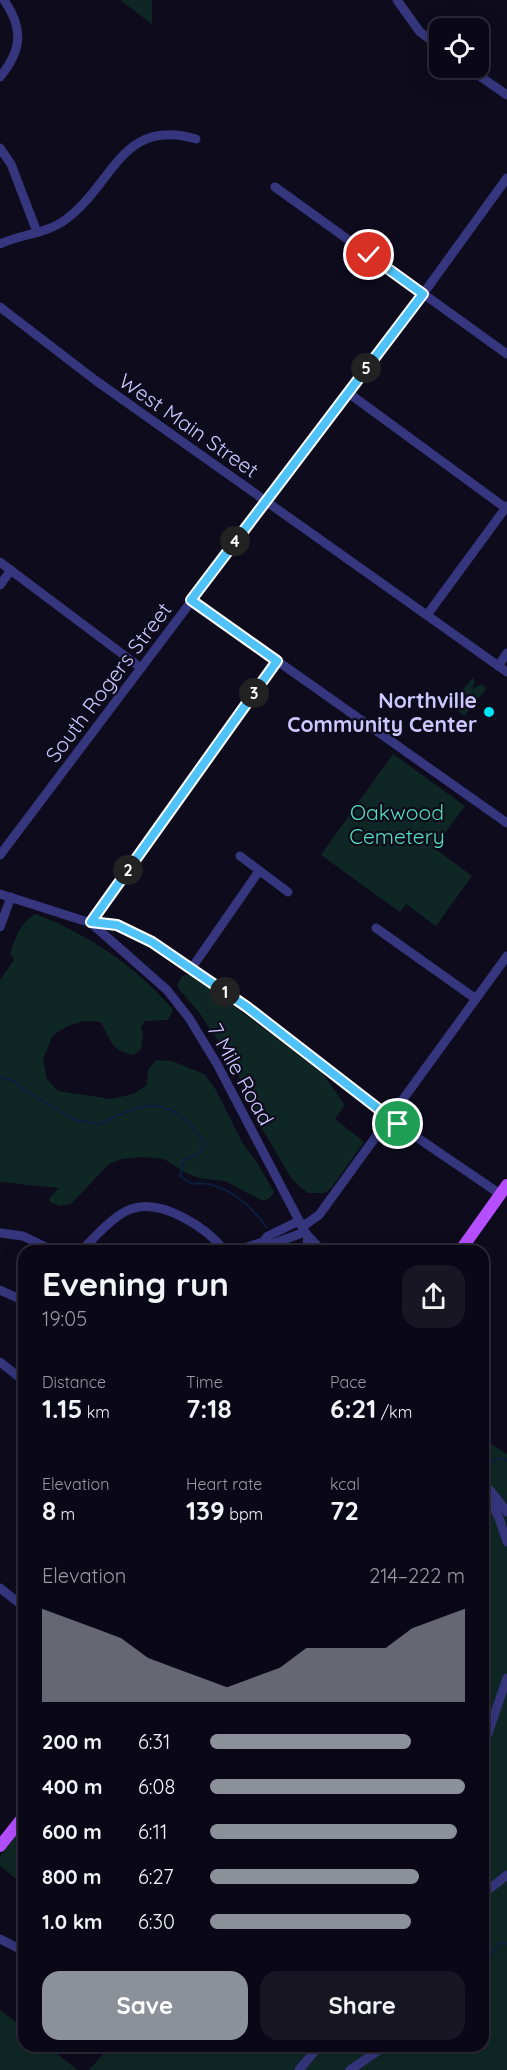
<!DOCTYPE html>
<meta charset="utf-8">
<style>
:root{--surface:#0a0816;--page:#181623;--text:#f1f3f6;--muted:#999aa1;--line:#2a2935;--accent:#8c9099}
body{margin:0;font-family:Quicksand,sans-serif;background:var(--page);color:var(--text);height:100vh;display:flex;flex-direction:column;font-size:22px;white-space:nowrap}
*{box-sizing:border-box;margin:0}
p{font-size:20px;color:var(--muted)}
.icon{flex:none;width:33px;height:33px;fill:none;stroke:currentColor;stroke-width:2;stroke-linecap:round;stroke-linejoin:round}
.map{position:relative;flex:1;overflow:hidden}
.side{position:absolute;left:18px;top:1245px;width:471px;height:807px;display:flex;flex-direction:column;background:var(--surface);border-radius:18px;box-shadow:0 6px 24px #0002,0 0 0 2px var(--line)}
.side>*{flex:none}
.buttons{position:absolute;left:429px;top:18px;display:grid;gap:12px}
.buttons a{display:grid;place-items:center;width:60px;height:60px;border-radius:12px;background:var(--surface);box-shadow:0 6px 24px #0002,0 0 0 2px var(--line);font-size:30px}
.pin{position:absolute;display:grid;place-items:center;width:51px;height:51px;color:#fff;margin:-26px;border:3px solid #fff;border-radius:50%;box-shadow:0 2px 6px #0007}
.km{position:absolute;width:30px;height:30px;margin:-15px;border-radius:50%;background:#222;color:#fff;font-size:16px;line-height:30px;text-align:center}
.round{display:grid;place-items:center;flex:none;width:63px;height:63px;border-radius:18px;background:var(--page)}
.overview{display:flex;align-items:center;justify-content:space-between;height:102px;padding:0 24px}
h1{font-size:33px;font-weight:700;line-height:45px}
.stats{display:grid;grid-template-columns:repeat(3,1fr);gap:9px;height:102px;padding:6px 24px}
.stats div{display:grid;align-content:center}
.stats b{font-size:26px;font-weight:700}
.stats small{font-size:16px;font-weight:400}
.stats p{font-size:16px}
.chart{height:168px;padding:12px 24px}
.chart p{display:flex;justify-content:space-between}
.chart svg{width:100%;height:108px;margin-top:6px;fill:var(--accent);opacity:.7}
.primary-button{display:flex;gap:12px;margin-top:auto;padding:12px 24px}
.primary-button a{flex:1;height:69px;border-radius:18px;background:var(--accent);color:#fff;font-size:24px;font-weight:700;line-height:69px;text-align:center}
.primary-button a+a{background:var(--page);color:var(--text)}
ul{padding:0 24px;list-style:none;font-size:20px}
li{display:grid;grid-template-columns:96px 72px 1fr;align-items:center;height:45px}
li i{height:15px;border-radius:8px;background:var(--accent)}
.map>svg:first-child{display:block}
.green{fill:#0e2725}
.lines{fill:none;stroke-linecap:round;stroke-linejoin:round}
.stream{stroke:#0a1f3e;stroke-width:2}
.minor{stroke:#35367d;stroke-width:9}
.major{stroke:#b64fff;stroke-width:12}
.route-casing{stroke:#fff;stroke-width:12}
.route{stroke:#4fc3f7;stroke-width:8}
.poi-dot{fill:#00e4f3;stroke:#0e0b1d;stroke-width:2}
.labels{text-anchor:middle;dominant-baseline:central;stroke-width:4.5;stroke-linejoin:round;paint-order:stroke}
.street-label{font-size:21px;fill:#ccc8ff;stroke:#0e0b1d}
.poi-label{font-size:21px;font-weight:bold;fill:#ccc8ff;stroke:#0e0b1d;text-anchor:end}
.park-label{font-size:21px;fill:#53e0b7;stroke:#0e0b1d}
</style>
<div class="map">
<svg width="507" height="2070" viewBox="0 0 507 2070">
<rect width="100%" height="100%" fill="#0e0b1d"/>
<g class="green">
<polygon points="120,0 152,0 152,24"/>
<polygon points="473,677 475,682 472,689 482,684 486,689 464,716 458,711 463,702 460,701 458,696"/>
<polygon points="393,754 465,806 434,848 472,876 436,926 406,904 400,912 321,855"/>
<path d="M36 914C87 934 138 967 173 1010L168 1020 145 1021 141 1027 143 1035 141 1049 134 1055C110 1051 112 1040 100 1022L84 1021 68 1026 53 1035 43 1059 47 1079 58 1091 111 1099 133 1094 147 1085 148 1070 156 1060 172 1061 204 1074 216 1090 242 1142 259 1166 274 1192 270 1198 263 1201 225 1181 199 1178 186 1173 164 1159 142 1157 122 1159 109 1164 71 1204 60 1206 50 1202 49 1198 59 1188 0 1182V980L14 960 10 953C16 937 20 922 36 914Z"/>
<polygon points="185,975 193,975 322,1073 345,1105 335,1119 364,1142 332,1187 325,1193 308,1193 293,1181 254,1115 237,1072 226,1053 201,1015 179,989 177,986 181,977"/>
<polygon points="483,1439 507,1454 507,2070 89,2070 110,2046 483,2046"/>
<polygon points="24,1826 24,1885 0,1866 0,1856"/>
<polygon points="0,2010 24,2028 24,2046 47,2046 78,2070 0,2070"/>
</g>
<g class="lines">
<g class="stream">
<path d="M0 1077 14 1081 21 1088 75 1120 102 1124C147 1097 175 1097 205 1144L199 1153 184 1160 180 1176 192 1184C222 1179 251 1205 267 1228"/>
<polyline points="483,1467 499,1458 507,1460"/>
<polyline points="483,1964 500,1943 507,1944"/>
</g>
<g class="minor">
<polyline points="397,0 420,32 440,47"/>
<polyline points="468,68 507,95"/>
<path d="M0 77C22 50 24 29 4 0"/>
<polyline points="0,148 11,164 37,232"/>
<polyline points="275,187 507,354"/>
<path d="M0 244C21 234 46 234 65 220 114 185 120 117 196 139"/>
<polyline points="0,307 95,380 507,672"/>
<polyline points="347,392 507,509"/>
<polyline points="0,562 141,668"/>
<polyline points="0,585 11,570"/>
<polyline points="191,600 507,823"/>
<polyline points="427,615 507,506"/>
<polyline points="498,666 507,653"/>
<polyline points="0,855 423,294 507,178"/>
<polyline points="240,856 288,892"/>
<polyline points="0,894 91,923 117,925 152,942 247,1007 390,1119 500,1194"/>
<path d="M91 923 167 990 189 1018 217 1064 305 1232C310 1240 316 1242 321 1251"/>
<polyline points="91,923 277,661"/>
<polyline points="0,927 11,897"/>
<polyline points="376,928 476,999"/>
<polyline points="191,969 259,871"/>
<polyline points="299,1221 268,1236 263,1242 272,1244 305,1232"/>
<polyline points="302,1227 319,1215 507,956"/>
<polyline points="0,1233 23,1236 54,1251"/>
<polyline points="308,1237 307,1244 311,1251"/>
<path d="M81 1251C93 1239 115 1214 131 1209 162 1198 207 1228 225 1251"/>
<polyline points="234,1251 263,1242"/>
<polyline points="0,1290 24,1301"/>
<polyline points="0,1362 24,1381"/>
<polyline points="483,1484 499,1518 507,1542"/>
<polyline points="490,1490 507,1512"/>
<polyline points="0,1588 24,1607"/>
<polyline points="483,1748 507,1678"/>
<polyline points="483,1894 507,1875"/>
<polyline points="0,1939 24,1951"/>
<polyline points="299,2070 319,2046"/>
<polyline points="350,2070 385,2046"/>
</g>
<g class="major">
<polyline points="460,1251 507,1185"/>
<polyline points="0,1846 24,1816"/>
</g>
</g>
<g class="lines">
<defs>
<polyline id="route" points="369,255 423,294 191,600 277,661 91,922 117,925 152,942 247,1007 398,1124"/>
</defs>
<use href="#route" class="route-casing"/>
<use href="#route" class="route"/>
</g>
<circle class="poi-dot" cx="489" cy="712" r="6"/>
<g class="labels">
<g class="street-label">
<text transform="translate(189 425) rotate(35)">West Main Street</text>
<text transform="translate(108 682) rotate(-53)">South Rogers Street</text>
<text transform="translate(241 1074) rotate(61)">7 Mile Road</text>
</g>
<g class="poi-label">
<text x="477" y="700">Northville<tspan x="477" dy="24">Community Center</tspan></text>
</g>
<g class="park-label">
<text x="397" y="812">Oakwood<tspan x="397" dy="24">Cemetery</tspan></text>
</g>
</g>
</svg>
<div class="buttons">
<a><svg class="icon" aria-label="locate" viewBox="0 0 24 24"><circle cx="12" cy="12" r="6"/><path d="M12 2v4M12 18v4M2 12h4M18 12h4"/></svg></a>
</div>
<div class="pin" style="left:398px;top:1124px;background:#1e9e55"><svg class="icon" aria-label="arrive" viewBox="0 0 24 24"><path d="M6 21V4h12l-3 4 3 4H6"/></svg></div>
<div class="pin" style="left:369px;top:255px;background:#d93025"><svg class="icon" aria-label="check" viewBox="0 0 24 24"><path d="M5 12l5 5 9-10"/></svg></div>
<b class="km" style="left:225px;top:992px">1</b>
<b class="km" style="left:128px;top:870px">2</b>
<b class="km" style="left:254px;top:693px">3</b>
<b class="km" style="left:235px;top:541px">4</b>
<b class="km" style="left:366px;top:368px">5</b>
<section class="side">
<div class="overview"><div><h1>Evening run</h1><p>19:05</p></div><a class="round"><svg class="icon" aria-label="share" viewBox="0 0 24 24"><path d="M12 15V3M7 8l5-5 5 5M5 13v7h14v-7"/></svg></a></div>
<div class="stats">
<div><p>Distance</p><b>1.15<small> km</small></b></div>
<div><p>Time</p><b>7:18</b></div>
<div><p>Pace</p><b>6:21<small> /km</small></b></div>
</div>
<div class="stats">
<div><p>Elevation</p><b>8<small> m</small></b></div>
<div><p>Heart rate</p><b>139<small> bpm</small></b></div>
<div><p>kcal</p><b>72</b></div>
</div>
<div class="chart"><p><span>Elevation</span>214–222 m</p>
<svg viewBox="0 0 160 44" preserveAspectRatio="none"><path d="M0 44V6L10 10L20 14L30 18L40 26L50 30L60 34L70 38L80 34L90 30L100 22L110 22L120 22L130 22L140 14L150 10L160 6V44z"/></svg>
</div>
<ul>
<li><b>200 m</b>6:31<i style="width:79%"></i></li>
<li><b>400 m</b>6:08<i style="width:100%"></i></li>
<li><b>600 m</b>6:11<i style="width:97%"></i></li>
<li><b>800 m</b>6:27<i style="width:82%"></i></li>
<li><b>1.0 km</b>6:30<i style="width:79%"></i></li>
</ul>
<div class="primary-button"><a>Save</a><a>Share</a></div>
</section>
</div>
